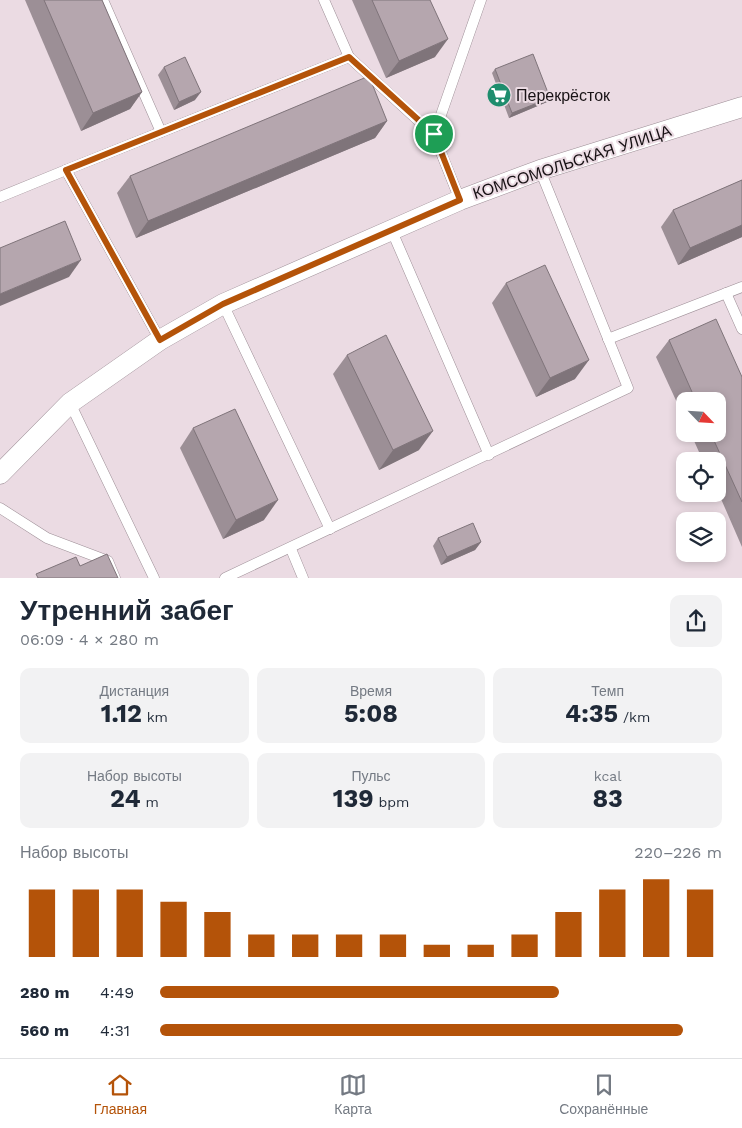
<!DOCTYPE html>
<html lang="ru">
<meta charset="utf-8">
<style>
:root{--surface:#fff;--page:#f2f2f3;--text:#1f2937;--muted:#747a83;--line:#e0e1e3;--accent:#b45309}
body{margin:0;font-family:"Work Sans",sans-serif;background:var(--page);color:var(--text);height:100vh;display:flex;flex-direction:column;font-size:19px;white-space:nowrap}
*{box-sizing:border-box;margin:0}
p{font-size:16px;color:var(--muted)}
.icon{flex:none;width:28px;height:28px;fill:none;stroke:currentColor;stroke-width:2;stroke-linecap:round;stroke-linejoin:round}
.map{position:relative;height:578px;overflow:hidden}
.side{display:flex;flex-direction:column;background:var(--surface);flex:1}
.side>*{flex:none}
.needle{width:32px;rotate:115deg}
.tools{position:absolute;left:676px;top:392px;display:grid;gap:10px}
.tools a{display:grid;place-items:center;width:50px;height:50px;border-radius:10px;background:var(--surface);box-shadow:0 2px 8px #0003;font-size:25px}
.pin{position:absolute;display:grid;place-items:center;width:42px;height:42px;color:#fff;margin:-21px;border:2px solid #fff;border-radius:50%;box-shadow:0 1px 5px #0007}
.round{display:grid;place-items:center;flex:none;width:52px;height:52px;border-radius:10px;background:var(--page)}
.overview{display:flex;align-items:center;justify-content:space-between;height:85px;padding:0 20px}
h1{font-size:28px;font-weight:700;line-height:38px}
.metrics{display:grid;grid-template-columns:repeat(3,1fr);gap:8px;height:85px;padding:5px 20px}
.metrics div{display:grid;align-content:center;border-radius:10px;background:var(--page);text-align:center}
.metrics b{font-size:25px;font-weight:700}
.metrics small{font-size:14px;font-weight:400}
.metrics p{font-size:14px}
.chart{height:140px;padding:10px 20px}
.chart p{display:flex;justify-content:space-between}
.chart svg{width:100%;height:90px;margin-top:5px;stroke:var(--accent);stroke-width:6}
ul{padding:0 20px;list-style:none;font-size:16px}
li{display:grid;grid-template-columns:80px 60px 1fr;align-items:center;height:38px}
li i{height:12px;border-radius:6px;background:var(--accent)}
.menu{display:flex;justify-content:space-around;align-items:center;height:70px;border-top:1px solid var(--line);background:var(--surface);font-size:14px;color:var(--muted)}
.menu a{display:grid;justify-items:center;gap:2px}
.menu .on{color:var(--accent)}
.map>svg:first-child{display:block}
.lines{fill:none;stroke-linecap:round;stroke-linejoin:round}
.lane-casing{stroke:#9e8f97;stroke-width:11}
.street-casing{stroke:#9e8f97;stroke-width:21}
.lane{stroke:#fff;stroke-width:10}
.street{stroke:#fff;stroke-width:20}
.wall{fill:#9c8f96}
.shaded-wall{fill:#7f747a}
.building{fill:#b5a6ae;stroke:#7f747a}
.route-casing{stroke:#fff;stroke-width:10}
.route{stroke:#b45309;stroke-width:6}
.labels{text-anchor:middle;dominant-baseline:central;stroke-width:4;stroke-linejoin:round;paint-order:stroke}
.poi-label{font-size:16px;fill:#181215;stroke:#ebdbe3;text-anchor:start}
.street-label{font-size:16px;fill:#181215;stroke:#ebdbe3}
</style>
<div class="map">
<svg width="742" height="578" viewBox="0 0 742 578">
<rect width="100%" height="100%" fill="#ebdbe3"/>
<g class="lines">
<defs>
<g id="lane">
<polyline points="103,0 161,132"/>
<polyline points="324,0 349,57"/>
<polyline points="434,135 481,0"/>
<polyline points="66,170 349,57 434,135 460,200"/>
<polyline points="0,197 66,170 160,340"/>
<polyline points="391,229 489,455"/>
<polyline points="726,293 742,329"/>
<polyline points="223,304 330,529"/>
<polyline points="608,339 742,287"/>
<polyline points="70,403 154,578"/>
<polyline points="0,508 47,538 108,561 115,578"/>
<polyline points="291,549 303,578"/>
<polyline points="225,578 628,388 540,170"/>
</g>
<polyline id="street" points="0,474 70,403 160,340 223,304 460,200 540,170 742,107"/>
</defs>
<use href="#lane" class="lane-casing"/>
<use href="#street" class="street-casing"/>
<use href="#lane" class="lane"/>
<use href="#street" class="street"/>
</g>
<g class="wall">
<polygon points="25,0 102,0 142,92 130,109 81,131"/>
<polygon points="352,0 430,0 435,57 386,78"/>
<polygon points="164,67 195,100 174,110 158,75"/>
<polygon points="495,69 547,102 509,118 492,73"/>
<polygon points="387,121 375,138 136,238 117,193 130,176"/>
<polygon points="742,180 742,237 678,265 661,227 673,210"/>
<polygon points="506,283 575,379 536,397 492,303"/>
<polygon points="669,340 742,377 742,547 718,492 718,461 703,461 691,434 718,434 718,401 685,401 685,420 656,357"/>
<polygon points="347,355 419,450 379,470 333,374"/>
<polygon points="193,428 264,520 223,539 180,448"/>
<polygon points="438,538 481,542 475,550 441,565 433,546"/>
</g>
<g class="shaded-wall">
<polygon points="448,39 435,57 386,78 399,61"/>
<polygon points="142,92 130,109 81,131 93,113"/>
<polygon points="201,92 195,100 174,110 179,102"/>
<polygon points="550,98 547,102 509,118 512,113"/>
<polygon points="387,121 375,138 136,238 148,221"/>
<polygon points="742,225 742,237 678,265 690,248"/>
<polygon points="81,260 69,277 0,306 0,294"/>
<polygon points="589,360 575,379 536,397 550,378"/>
<polygon points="433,431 419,450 379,470 393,450"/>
<polygon points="278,500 264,520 223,539 236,520"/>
<polygon points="481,542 475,550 441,565 447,557"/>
</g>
<g class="building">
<polygon points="44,0 102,0 142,92 93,113"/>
<polygon points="372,0 430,0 448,39 399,61"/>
<polygon points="533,54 550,98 512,113 495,69"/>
<polygon points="185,57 201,92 179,102 164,67"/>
<polygon points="369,76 387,121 148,221 130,176"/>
<polygon points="742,180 742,225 690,248 673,210"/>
<polygon points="65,221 81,260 0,294 0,248"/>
<polygon points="545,265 589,360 550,378 506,283"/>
<polygon points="716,319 742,377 742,502 711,434 718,434 718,401 696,401 669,340"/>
<polygon points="386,335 433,431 393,450 347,355"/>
<polygon points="235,409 278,500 236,520 193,428"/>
<polygon points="473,523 481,542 447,557 438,538"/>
<polygon points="107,554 118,578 38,578 36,574 76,557 80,566"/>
</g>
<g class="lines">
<defs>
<polygon id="route" points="349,57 434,134 460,200 223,304 160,340 66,170"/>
</defs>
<use href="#route" class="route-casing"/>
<use href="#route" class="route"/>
</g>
<defs>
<symbol id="supermarket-disc" viewBox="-11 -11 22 22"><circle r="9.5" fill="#1e8d6d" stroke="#ebdbe3"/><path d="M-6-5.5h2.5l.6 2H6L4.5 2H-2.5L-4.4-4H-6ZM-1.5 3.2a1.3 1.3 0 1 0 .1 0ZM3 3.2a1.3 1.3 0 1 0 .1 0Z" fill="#fff"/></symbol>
</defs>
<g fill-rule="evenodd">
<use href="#supermarket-disc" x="485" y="81" width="28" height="28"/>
</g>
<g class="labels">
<g class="poi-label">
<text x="516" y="95">Перекрёсток</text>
</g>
<g class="street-label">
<text transform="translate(572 162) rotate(-18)">КОМСОМОЛЬСКАЯ УЛИЦА</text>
</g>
</g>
</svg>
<div class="tools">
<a><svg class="needle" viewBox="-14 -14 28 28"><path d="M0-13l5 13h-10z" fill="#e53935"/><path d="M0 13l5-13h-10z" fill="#747a83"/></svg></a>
<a><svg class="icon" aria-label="locate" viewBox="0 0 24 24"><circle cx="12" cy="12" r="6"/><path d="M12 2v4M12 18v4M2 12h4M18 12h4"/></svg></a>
<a><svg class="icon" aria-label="layers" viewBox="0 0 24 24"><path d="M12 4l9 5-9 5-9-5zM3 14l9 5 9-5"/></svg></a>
</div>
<div class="pin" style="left:434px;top:134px;background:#1e9e55"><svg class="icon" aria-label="arrive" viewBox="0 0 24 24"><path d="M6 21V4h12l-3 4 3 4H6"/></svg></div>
</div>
<section class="side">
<div class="overview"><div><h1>Утренний забег</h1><p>06:09 · 4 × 280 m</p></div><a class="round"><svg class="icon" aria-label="share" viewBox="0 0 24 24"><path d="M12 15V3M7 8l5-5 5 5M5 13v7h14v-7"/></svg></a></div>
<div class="metrics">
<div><p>Дистанция</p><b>1.12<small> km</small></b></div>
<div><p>Время</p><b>5:08</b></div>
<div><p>Темп</p><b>4:35<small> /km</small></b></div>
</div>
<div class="metrics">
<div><p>Набор высоты</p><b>24<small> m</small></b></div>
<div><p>Пульс</p><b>139<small> bpm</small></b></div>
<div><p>kcal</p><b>83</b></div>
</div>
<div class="chart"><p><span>Набор высоты</span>220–226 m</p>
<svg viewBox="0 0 160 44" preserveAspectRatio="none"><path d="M5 44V11M15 44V11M25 44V11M35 44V17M45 44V22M55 44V33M65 44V33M75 44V33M85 44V33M95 44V38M105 44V38M115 44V33M125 44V22M135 44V11M145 44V6M155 44V11"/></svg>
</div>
<ul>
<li><b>280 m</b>4:49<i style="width:71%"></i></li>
<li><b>560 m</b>4:31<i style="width:93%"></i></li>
</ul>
</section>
<nav class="menu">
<a class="on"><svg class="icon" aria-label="home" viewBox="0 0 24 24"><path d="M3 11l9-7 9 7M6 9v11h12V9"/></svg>Главная</a>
<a><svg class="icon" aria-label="map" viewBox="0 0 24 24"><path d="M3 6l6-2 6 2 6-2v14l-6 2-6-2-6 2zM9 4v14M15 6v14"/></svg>Карта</a>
<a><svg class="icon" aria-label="saved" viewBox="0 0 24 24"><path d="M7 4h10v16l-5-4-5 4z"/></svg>Сохранённые</a>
</nav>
